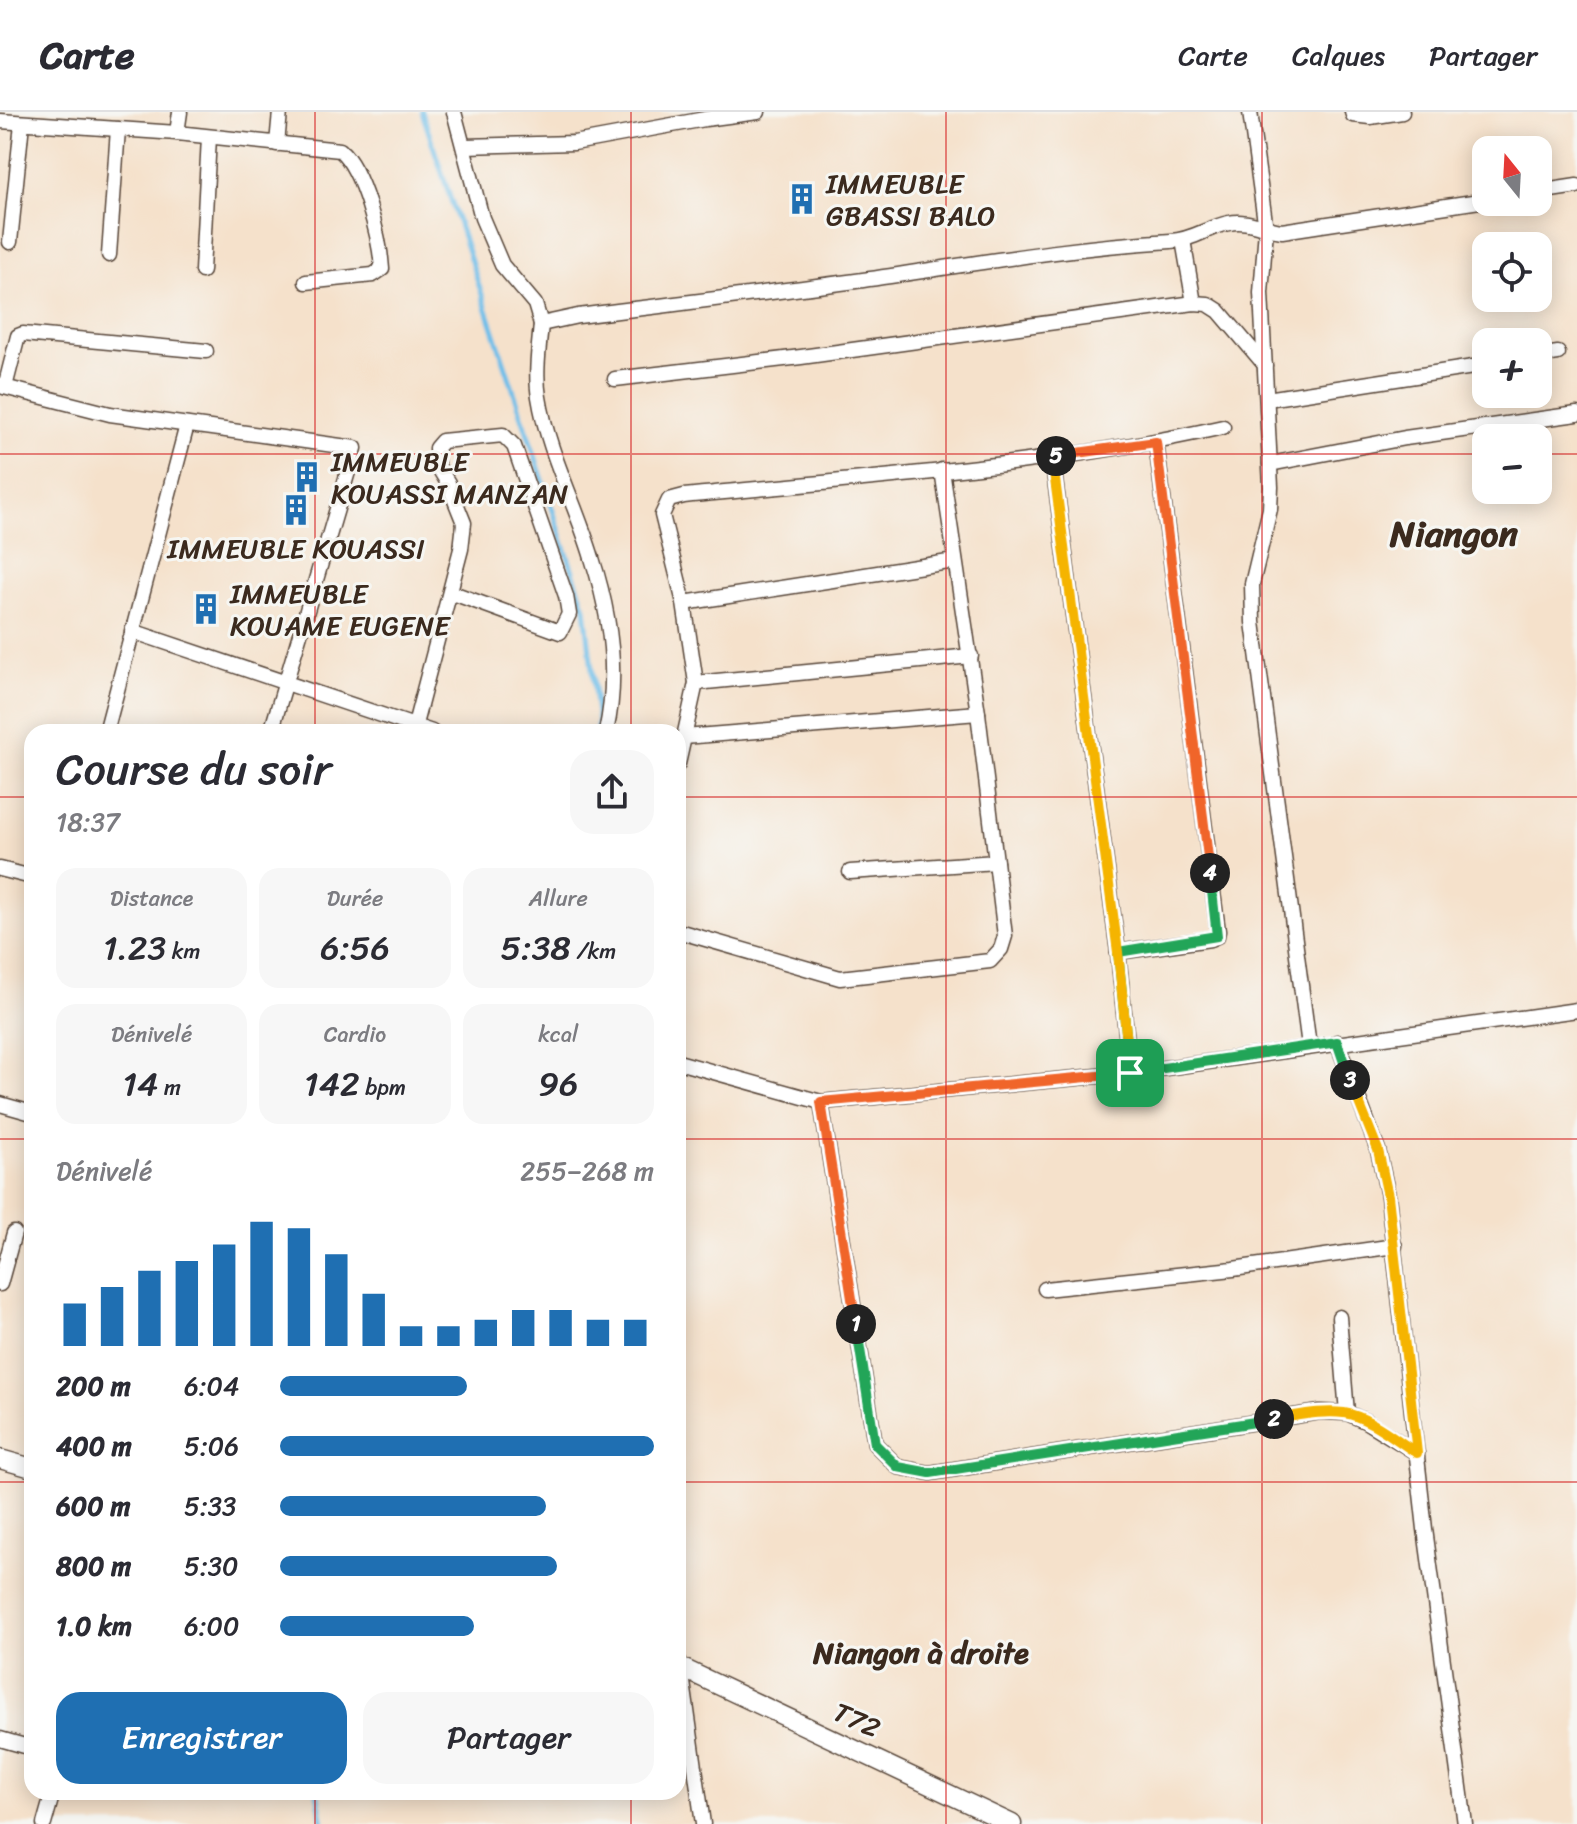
<!DOCTYPE html>
<html lang="fr">
<meta charset="utf-8">
<style>
:root{--surface:#fff;--page:#f7f7f7;--text:#2b2b33;--muted:#7c7c81;--line:#e1e1e2;--accent:#1f6fb2}
body{margin:0;font-family:Sriracha,sans-serif;background:var(--page);color:var(--text);height:100vh;display:flex;flex-direction:column;font-size:30px;white-space:nowrap}
*{box-sizing:border-box;margin:0}
p{font-size:26px;color:var(--muted)}
.icon{flex:none;width:44px;height:44px;fill:none;stroke:currentColor;stroke-width:2;stroke-linecap:round;stroke-linejoin:round}
.map{position:relative;flex:1;overflow:hidden}
.drawer{position:absolute;left:24px;top:612px;width:662px;height:1076px;display:flex;flex-direction:column;background:var(--surface);border-radius:24px;box-shadow:0 4px 20px #0003}
.drawer>*{flex:none}
.needle{width:52px;rotate:342deg}
.fabs{position:absolute;left:1472px;top:24px;display:grid;gap:16px}
.fabs a{display:grid;place-items:center;width:80px;height:80px;border-radius:16px;background:var(--surface);box-shadow:0 4px 20px #0003;font-size:40px}
.pin{position:absolute;display:grid;place-items:center;width:68px;height:68px;color:#fff;margin:-34px;border-radius:16px;box-shadow:0 4px 12px #0006}
.km{position:absolute;width:40px;height:40px;margin:-20px;border-radius:50%;background:#222;color:#fff;font-size:22px;line-height:40px;text-align:center}
.round{display:grid;place-items:center;flex:none;width:84px;height:84px;border-radius:24px;background:var(--page)}
.head{display:flex;align-items:center;justify-content:space-between;height:136px;padding:0 32px}
h1{font-size:44px;font-weight:600;line-height:60px}
.figures{display:grid;grid-template-columns:repeat(3,1fr);gap:12px;height:136px;padding:8px 32px}
.figures div{display:grid;align-content:center;border-radius:20px;background:var(--page);text-align:center}
.figures b{font-size:34px;font-weight:600}
.figures small{font-size:22px;font-weight:400}
.figures p{font-size:22px}
.chart{height:224px;padding:16px 32px}
.chart p{display:flex;justify-content:space-between}
.chart svg{width:100%;height:144px;margin-top:8px;stroke:var(--accent);stroke-width:6}
.primary-button{display:flex;gap:16px;margin-top:auto;padding:16px 32px}
.primary-button a{flex:1;height:92px;border-radius:24px;background:var(--accent);color:#fff;font-size:32px;font-weight:600;line-height:92px;text-align:center}
.primary-button a+a{background:var(--page);color:var(--text)}
ul{padding:0 32px;list-style:none;font-size:26px}
li{display:grid;grid-template-columns:128px 96px 1fr;align-items:center;height:60px}
li i{height:20px;border-radius:10px;background:var(--accent)}
header{display:flex;align-items:center;gap:48px;box-sizing:border-box;height:112px;padding:0 40px;background:var(--surface);border-bottom:2px solid var(--line)}
header strong{font-size:38px}
nav{display:flex;gap:44px;margin-inline-start:auto;font-size:28px}
.map>svg:first-child{display:block}
.lines{fill:none;stroke-linecap:round;stroke-linejoin:round}
.stream{stroke:#6dbee9;stroke-width:5}
.minor-casing{stroke:#574538;stroke-width:17}
.tertiary-casing{stroke:#574538;stroke-width:21}
.minor{stroke:#fff;stroke-width:14}
.tertiary{stroke:#fff;stroke-width:18}
.split-1-casing{stroke:#fff;stroke-width:16}
.split-2-casing{stroke:#fff;stroke-width:16}
.split-3-casing{stroke:#fff;stroke-width:16}
.split-4-casing{stroke:#fff;stroke-width:16}
.split-5-casing{stroke:#fff;stroke-width:16}
.split-6-casing{stroke:#fff;stroke-width:16}
.split-1{stroke:#f0652b;stroke-width:10}
.split-2{stroke:#22a559;stroke-width:10}
.split-3{stroke:#f5b400;stroke-width:10}
.split-4{stroke:#22a559;stroke-width:10}
.split-5{stroke:#f0652b;stroke-width:10}
.split-6{stroke:#f5b400;stroke-width:10}
.grid{fill:none;stroke:#d62828;stroke-width:2;stroke-opacity:0.55}
.labels{text-anchor:middle;dominant-baseline:central;stroke-width:6;stroke-linejoin:round;paint-order:stroke}
.poi-label{font-size:28px;fill:#3b2a1e;stroke:#f6f6f2;text-anchor:start}
.street-label{font-size:28px;fill:#3b2a1e;stroke:#f6f6f2}
.neighbourhood-label{font-size:30px;font-weight:bold;fill:#3b2a1e;stroke:#f6f6f2}
.district-label{font-size:36px;font-weight:bold;fill:#3b2a1e;stroke:#f6f6f2}
</style>
<header>
<strong>Carte</strong>
<nav><a>Carte</a><a>Calques</a><a>Partager</a></nav>
</header>
<div class="map">
<svg width="1577" height="1712" viewBox="0 0 1577 1712">
<rect width="100%" height="100%" fill="#f6f6f2"/>
<filter id="ink" filterUnits="userSpaceOnUse"><feTurbulence type="fractalNoise" baseFrequency=".0125" numOctaves="2"/><feDisplacementMap in="SourceGraphic" scale="16" xChannelSelector="R" yChannelSelector="G"/><feConvolveMatrix kernelMatrix="1 2 1 2 8 2 1 2 1" color-interpolation-filters="sRGB"/></filter>
<filter id="wash" filterUnits="userSpaceOnUse"><feTurbulence type="fractalNoise" baseFrequency=".006" numOctaves="4" result="noise"/><feDisplacementMap in="SourceGraphic" scale="32" xChannelSelector="R" yChannelSelector="G"/><feGaussianBlur stdDeviation="1.8" result="paint"/><feColorMatrix in="noise" values="0 0 0 0 0 0 0 0 0 0 0 0 0 0 0 0 0 1.4 0 .05"/><feComposite in="paint" operator="in"/></filter>
<g filter="url(#wash)">
<rect width="100%" height="100%" fill="#f5e1cb"/>
<g class="lines">
<g class="stream">
<polyline points="422,0 585,496 598,611 596,620"/>
<polyline points="317,1680 323,1712"/>
</g>
</g>
</g>
<g filter="url(#ink)">
<g class="lines">
<defs>
<g id="minor">
<polyline points="454,0 482,106 502,153 535,192 541,212"/>
<polyline points="1250,0 1266,117 1261,181 1271,375 1270,397 1252,472 1253,510 1309,934"/>
<polyline points="1352,0 1353,3 1370,5 1402,0"/>
<path d="M0 9 177 21 340 38C363 58 380 126 382 157L373 163 306 170"/>
<polyline points="177,21 180,0"/>
<polyline points="277,32 280,0"/>
<polyline points="465,34 574,31 705,7 758,0"/>
<polyline points="1538,80 1577,74"/>
<polyline points="1183,128 1194,191"/>
<polyline points="10,130 22,11"/>
<polyline points="109,143 118,17"/>
<polyline points="202,159 209,25"/>
<polyline points="1538,244 1558,241"/>
<polyline points="615,267 801,245 1194,191 1208,192 1219,199 1265,253"/>
<polyline points="0,274 110,302 355,336 271,620"/>
<polyline points="5,275 18,224 23,222 206,239"/>
<polyline points="1267,287 1486,253"/>
<polyline points="1052,345 1118,840 1130,961"/>
<polyline points="1270,352 1405,326 1577,302"/>
<polyline points="684,491 955,449"/>
<polyline points="132,519 432,620"/>
<polyline points="696,571 971,544"/>
<polyline points="106,620 187,313"/>
<polyline points="413,620 461,437 464,411 448,371 437,353 436,336 442,329 503,323 514,334 566,484 569,502 560,520 450,480"/>
<path d="M606 620C619 563 610 502 592 446 576 392 548 341 539 285 535 262 539 235 541 212L578 204C673 192 768 181 863 168 966 153 1067 135 1171 129 1193 128 1208 115 1229 111 1248 107 1263 117 1282 119L1486 88"/>
<polyline points="684,625 978,601"/>
<path d="M678 652 696 571 684 491 662 403 669 388 684 384C864 366 1046 355 1223 315"/>
<polyline points="0,757 32,765"/>
<polyline points="850,760 996,750"/>
<polyline points="678,819 840,866 990,849 1001,837 1005,824 978,601 942,358"/>
<polyline points="1118,840 1210,827 1217,824 1218,819 1156,330"/>
<polyline points="1337,930 1378,1038 1388,1084 1425,1417 1465,1712"/>
<polyline points="678,950 821,990 1130,961 1577,898"/>
<polyline points="821,990 875,1332 898,1355 930,1361 1320,1300 1347,1301 1365,1309 1417,1341"/>
<polyline points="0,992 32,1001"/>
<polyline points="0,1172 14,1121"/>
<polyline points="1045,1177 1233,1157 1395,1134"/>
<polyline points="1339,1205 1347,1301"/>
<polyline points="681,1556 703,1712"/>
<polyline points="0,1627 32,1636"/>
<polyline points="44,1712 53,1680"/>
</g>
<g id="tertiary">
<polyline points="0,1347 32,1356"/>
<polyline points="678,1554 1012,1712"/>
</g>
</defs>
<use href="#minor" class="minor-casing"/>
<use href="#tertiary" class="tertiary-casing"/>
<use href="#minor" class="minor"/>
<use href="#tertiary" class="tertiary"/>
</g>
</g>
<g class="lines" filter="url(#ink)">
<defs>
<polyline id="split-1" points="856,1212 821,990 1130,961"/>
<polyline id="split-2" points="856,1212 875,1332 898,1355 930,1361 1274,1307"/>
<path id="split-3" d="M1274 1307C1297 1304 1321 1298 1344 1301 1370 1305 1396 1328 1417 1341L1388 1084 1378 1038 1350 968"/>
<polyline id="split-4" points="1210,761 1217,824 1118,840 1130,961 1337,930 1350,968"/>
<polyline id="split-5" points="1056,344 1156,330 1210,761"/>
<polyline id="split-6" points="1056,344 1052,345 1118,840 1130,961"/>
</defs>
<use href="#split-1" class="split-1-casing"/>
<use href="#split-2" class="split-2-casing"/>
<use href="#split-3" class="split-3-casing"/>
<use href="#split-4" class="split-4-casing"/>
<use href="#split-5" class="split-5-casing"/>
<use href="#split-6" class="split-6-casing"/>
<use href="#split-1" class="split-1"/>
<use href="#split-2" class="split-2"/>
<use href="#split-3" class="split-3"/>
<use href="#split-4" class="split-4"/>
<use href="#split-5" class="split-5"/>
<use href="#split-6" class="split-6"/>
</g>
<path class="grid" d="M315 0V620M631 0V620M946 0V1712M1262 0V1712M0 342H1486M1538 342H1577M0 685H32M678 685H1577M0 1027H32M678 1027H1577M0 1370H32M678 1370H1577M315 1680V1712M631 1680V1712"/>
<defs>
<symbol id="building-bare" viewBox="-9 -9 18 18"><path d="M-4-6H4V6H1V3H-1V6H-4ZM-2.5-4.3h1.7v1.8h-1.7ZM.8-4.3h1.7v1.8H.8ZM-2.5-1h1.7V.8h-1.7ZM.8-1h1.7V.8H.8Z" fill="#1f6fb2" stroke="#f6f6f2" stroke-width="2.5" paint-order="stroke"/></symbol>
</defs>
<g fill-rule="evenodd">
<use href="#building-bare" x="780" y="65" width="44" height="44"/>
<use href="#building-bare" x="285" y="343" width="44" height="44"/>
<use href="#building-bare" x="274" y="376" width="44" height="44"/>
<use href="#building-bare" x="184" y="475" width="44" height="44"/>
</g>
<g class="labels">
<g class="poi-label">
<text x="826" y="71">IMMEUBLE<tspan x="826" dy="32">GBASSI BALO</tspan></text>
<text x="331" y="349">IMMEUBLE<tspan x="331" dy="32">KOUASSI MANZAN</tspan></text>
<text x="296" y="436" text-anchor="middle">IMMEUBLE KOUASSI</text>
<text x="230" y="481">IMMEUBLE<tspan x="230" dy="32">KOUAME EUGENE</tspan></text>
</g>
<g class="street-label">
<text transform="translate(857 1608) rotate(25)">T72</text>
</g>
<g class="neighbourhood-label">
<text x="921" y="1541">Niangon à droite</text>
</g>
<g class="district-label">
<text x="1454" y="422">Niangon</text>
</g>
</g>
</svg>
<div class="fabs">
<a><svg class="needle" viewBox="-14 -14 28 28"><path d="M0-13l5 13h-10z" fill="#e53935"/><path d="M0 13l5-13h-10z" fill="#7c7c81"/></svg></a>
<a><svg class="icon" aria-label="locate" viewBox="0 0 24 24"><circle cx="12" cy="12" r="6"/><path d="M12 2v4M12 18v4M2 12h4M18 12h4"/></svg></a>
<a>+</a>
<a>−</a>
</div>
<div class="pin" style="left:1130px;top:961px;background:#1e9e55"><svg class="icon" aria-label="arrive" viewBox="0 0 24 24"><path d="M6 21V4h12l-3 4 3 4H6"/></svg></div>
<b class="km" style="left:856px;top:1212px">1</b>
<b class="km" style="left:1274px;top:1307px">2</b>
<b class="km" style="left:1350px;top:968px">3</b>
<b class="km" style="left:1210px;top:761px">4</b>
<b class="km" style="left:1056px;top:344px">5</b>
<section class="drawer">
<div class="head"><div><h1>Course du soir</h1><p>18:37</p></div><a class="round"><svg class="icon" aria-label="share" viewBox="0 0 24 24"><path d="M12 15V3M7 8l5-5 5 5M5 13v7h14v-7"/></svg></a></div>
<div class="figures">
<div><p>Distance</p><b>1.23<small> km</small></b></div>
<div><p>Durée</p><b>6:56</b></div>
<div><p>Allure</p><b>5:38<small> /km</small></b></div>
</div>
<div class="figures">
<div><p>Dénivelé</p><b>14<small> m</small></b></div>
<div><p>Cardio</p><b>142<small> bpm</small></b></div>
<div><p>kcal</p><b>96</b></div>
</div>
<div class="chart"><p><span>Dénivelé</span>255–268 m</p>
<svg viewBox="0 0 160 44" preserveAspectRatio="none"><path d="M5 44V31M15 44V26M25 44V21M35 44V18M45 44V13M55 44V6M65 44V8M75 44V16M85 44V28M95 44V38M105 44V38M115 44V36M125 44V33M135 44V33M145 44V36M155 44V36"/></svg>
</div>
<ul>
<li><b>200 m</b>6:04<i style="width:50%"></i></li>
<li><b>400 m</b>5:06<i style="width:100%"></i></li>
<li><b>600 m</b>5:33<i style="width:71%"></i></li>
<li><b>800 m</b>5:30<i style="width:74%"></i></li>
<li><b>1.0 km</b>6:00<i style="width:52%"></i></li>
</ul>
<div class="primary-button"><a>Enregistrer</a><a>Partager</a></div>
</section>
</div>
